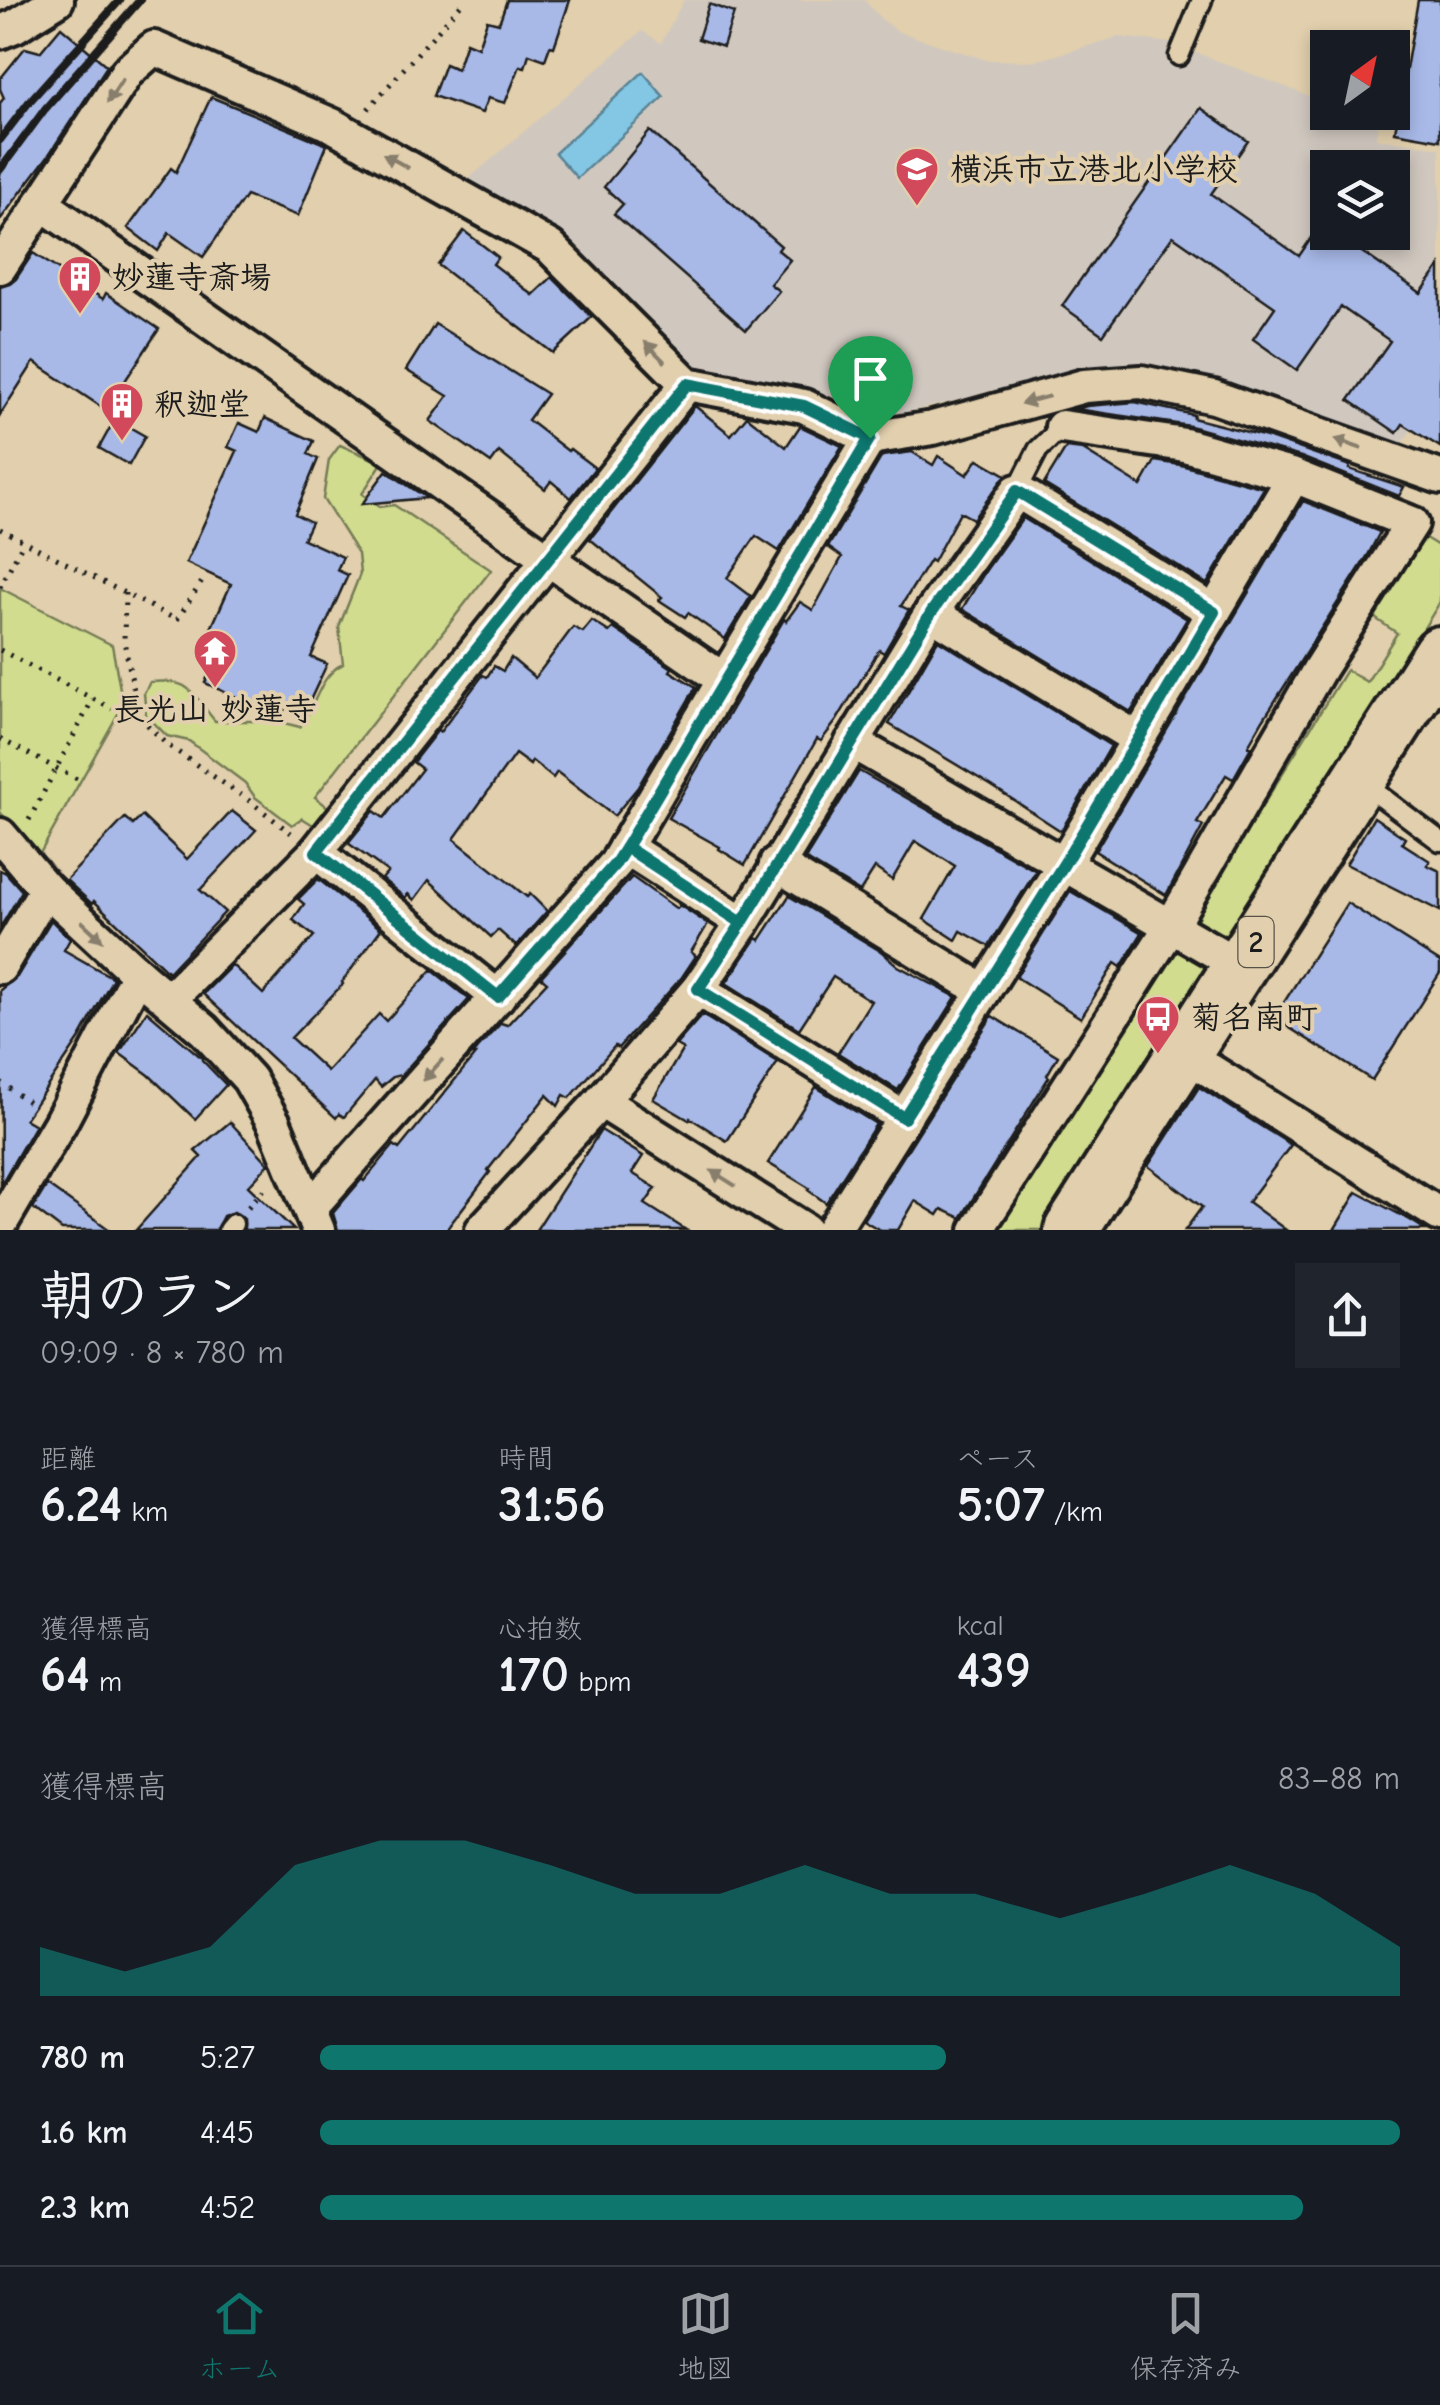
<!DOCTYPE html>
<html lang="ja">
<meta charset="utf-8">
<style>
:root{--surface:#171b24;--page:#20242c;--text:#f1f3f6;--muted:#9ea1a6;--line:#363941;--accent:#0f766e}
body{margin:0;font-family:"Comic Neue","Klee One",sans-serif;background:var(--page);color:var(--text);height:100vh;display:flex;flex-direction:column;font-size:38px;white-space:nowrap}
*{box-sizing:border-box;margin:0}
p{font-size:32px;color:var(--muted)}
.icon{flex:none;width:55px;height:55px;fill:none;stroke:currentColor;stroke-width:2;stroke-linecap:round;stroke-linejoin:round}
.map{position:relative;height:1230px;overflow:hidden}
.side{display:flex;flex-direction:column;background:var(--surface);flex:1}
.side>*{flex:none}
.needle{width:65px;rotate:33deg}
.tools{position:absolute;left:1310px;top:30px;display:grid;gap:20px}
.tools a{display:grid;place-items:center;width:100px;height:100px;border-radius:0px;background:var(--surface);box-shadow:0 5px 15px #0003;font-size:50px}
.pin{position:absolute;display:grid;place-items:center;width:85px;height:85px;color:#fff;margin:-102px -42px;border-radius:50% 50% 50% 0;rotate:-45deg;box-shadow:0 0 10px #0007}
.pin .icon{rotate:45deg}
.round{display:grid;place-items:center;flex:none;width:105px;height:105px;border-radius:0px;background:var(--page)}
.overview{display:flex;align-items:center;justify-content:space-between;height:170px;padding:0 40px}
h1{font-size:55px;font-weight:600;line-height:75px}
.figures{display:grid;grid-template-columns:repeat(3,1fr);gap:15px;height:170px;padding:10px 40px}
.figures div{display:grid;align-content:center}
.figures b{font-size:50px;font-weight:600}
.figures small{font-size:28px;font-weight:400}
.figures p{font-size:28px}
.chart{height:280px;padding:20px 40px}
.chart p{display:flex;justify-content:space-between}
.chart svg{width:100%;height:180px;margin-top:10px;fill:var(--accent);opacity:.7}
ul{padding:0 40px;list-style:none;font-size:32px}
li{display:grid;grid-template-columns:160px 120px 1fr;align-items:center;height:75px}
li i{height:25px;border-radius:12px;background:var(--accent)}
.tabs{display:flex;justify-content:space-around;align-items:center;height:140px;border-top:2px solid var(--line);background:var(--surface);font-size:28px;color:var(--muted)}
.tabs a{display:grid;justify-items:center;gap:5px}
.tabs .selected{color:var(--accent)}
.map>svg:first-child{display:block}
.built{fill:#d0c8bf;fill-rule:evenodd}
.green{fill:#d1dc8f;stroke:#767c56;stroke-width:2.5}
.water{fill:#83c7e4;stroke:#5a8394;stroke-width:2.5}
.building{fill:#a8b9e8;stroke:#1c1c1c;stroke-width:2.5}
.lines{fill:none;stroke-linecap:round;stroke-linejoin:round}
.lane-casing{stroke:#1c1c1c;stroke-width:25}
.street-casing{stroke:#1c1c1c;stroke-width:40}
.primary-casing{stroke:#1c1c1c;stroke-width:60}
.path{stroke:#1c1c1c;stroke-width:5;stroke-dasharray:2.5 8;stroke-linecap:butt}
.lane{stroke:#e1cfad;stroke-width:18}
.street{stroke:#e1cfad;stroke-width:32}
.primary{stroke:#e1cfad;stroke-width:52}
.rail{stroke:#1c1c1c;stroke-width:8}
.oneway{fill:#887e6c}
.route-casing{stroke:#fff;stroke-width:20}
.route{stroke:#0f766e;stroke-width:12}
.labels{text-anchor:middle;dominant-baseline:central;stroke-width:8;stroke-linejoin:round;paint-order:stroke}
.shield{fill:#e1cfad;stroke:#575248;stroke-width:2.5}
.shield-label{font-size:30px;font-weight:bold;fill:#1c1c1c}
.poi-label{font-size:32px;font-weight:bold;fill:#1c1c1c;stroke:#e1cfad;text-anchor:start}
</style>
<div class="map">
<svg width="1440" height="1230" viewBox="0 0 1440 1230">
<rect width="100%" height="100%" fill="#e1cfad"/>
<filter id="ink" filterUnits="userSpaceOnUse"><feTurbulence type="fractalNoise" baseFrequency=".01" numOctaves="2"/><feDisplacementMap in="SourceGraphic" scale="20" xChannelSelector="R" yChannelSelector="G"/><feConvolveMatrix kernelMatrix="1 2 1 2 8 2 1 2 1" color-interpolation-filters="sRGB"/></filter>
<g filter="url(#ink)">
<path class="built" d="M684 0H864L881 19 899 32 986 60 1036 61 1119 37 1171 43 1327 103 1328 112 1353 113 1378 122 1376 138 1440 148V386L1399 448 1124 371H1078L872 421 686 372 466 181 642 31 661 43ZM1328 168H1392V232H1328Z"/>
<g class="green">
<path d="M340 445 382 463 362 494 379 507 394 505 491 570 315 797 329 808 315 826 302 818 292 825 255 797 245 783 189 741 167 736 146 715 144 693 150 682C190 678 191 692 215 721H276L300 727C316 707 319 675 343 664L339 627 360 574 358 554 323 499 329 460Z"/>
<polygon points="1422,536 1440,547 1440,602 1231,943 1193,919 1346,670 1367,682 1397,633 1372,616"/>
<polygon points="0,588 112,645 123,705 39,855 0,812"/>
<polygon points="1176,947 1216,972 1051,1230 995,1230"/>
</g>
<polygon class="water" points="643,72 664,97 577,178 555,153"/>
<g class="building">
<polygon points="507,0 570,0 554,47 550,46 545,60 529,54 525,67 520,66 505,103 488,98 482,113 433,96 445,64 457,69 466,42 478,47 487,20 499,23"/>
<polygon points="1418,0 1440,0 1440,140 1395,132"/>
<polygon points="709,4 734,13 723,47 698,39"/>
<polygon points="61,27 107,66 48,156 0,220 0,103 4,98 0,89 0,79 25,48 40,52"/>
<polygon points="211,97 327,145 298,216 246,196 203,257 169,233 158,251 128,228 171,168 176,172"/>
<polygon points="1201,108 1248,141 1211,194 1299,256 1321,224 1328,228 1328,232 1333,232 1421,293 1440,266 1440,447 1403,424 1397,433 1349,400 1390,341 1341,307 1297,370 1253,339 1275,307 1173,236 1103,335 1062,306"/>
<polygon points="650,131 781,246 778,250 790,260 770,284 779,291 746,330 614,214 623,204 604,187"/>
<polygon points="464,231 498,257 493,264 533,295 552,277 592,317 553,353 438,265"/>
<polygon points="33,253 103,299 106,293 159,329 106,410 34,362 0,415 0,287 10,284 16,279"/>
<polygon points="435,324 547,394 528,420 568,451 570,449 595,468 571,498 551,481 545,489 499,452 491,463 430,421 448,396 406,370"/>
<polygon points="1135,402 1194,415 1193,418 1267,437 1350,466 1349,469 1404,487 1399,496 1301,457 1190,426 1076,409 1087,406"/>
<polygon points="695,406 731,435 747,416 786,447 800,426 842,446 779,551 756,536 727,578 751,596 725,639 688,613 685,617 659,600 662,597 590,539"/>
<polygon points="265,418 314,441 308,454 318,459 295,514 311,522 303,539 343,557 337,570 348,575 311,657 327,664 305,711 287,703 281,718 205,683 215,660 200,653 231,584 186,563 237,451 228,447 239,423 259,432"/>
<polygon points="115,419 145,436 129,465 99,448"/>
<polygon points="1066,448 1083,450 1141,486 1155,461 1181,465 1264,488 1207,584 1044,484"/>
<polygon points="912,452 933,465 938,456 967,475 978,459 1006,475 973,519 960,512 933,562 930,560 901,606 909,610 884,653 879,650 837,720 821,741 817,739 745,865 719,849 720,847 668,818 784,619 786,621 800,602 813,610 842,557 828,547 882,456"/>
<polygon points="386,471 410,487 427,498 362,504"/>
<polygon points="1303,501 1380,532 1368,555 1263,720 1248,746 1251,747 1233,779 1226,775 1197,823 1203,826 1166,895 1095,851"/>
<polygon points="1023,518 1187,619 1131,712 962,609 986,570"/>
<polygon points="592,621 609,632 613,628 672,668 670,671 696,687 638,787 614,816 557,772 553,778 532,761 530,765 515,754 454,839 527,897 530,894 547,911 516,946 498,930 491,937 429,880 414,900 408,894 405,898 382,879 388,872 348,843 374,811 384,818 422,769 413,762 438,730 440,732 483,675 487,677 494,666 503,671 511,658 535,678 573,627 583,632"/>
<polygon points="938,640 1111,746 1061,831 992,786 889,724"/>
<polygon points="859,771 1036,871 989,946 961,931 956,940 924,919 955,866 915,841 892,880 875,868 860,892 805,859"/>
<polygon points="232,811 256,830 200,890 225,912 168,972 94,901 92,904 66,880 125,818 133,825 142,816 187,859"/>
<polygon points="1374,817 1405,838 1402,843 1430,861 1427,865 1440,871 1440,911 1346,864"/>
<polygon points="0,870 6,873 22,891 0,928"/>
<polygon points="632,877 677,909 679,905 708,924 691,952 696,956 682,977 618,1048 615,1046 570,1098 564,1095 558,1106 547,1095 488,1170 490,1172 446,1230 338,1230 333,1213 362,1179 364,1181 394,1145 399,1149 475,1055 472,1055 501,1023 507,1025 547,982 541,977"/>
<polygon points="318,879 381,929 342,982 343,984 291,1038 327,1071 379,1014 386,1021 432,970 469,999 401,1075 393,1077 381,1087 375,1080 344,1117 339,1114 336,1118 203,994 232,965 263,994 314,936 293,920 304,904 298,899"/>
<polygon points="1070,891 1142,933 1121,967 1115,963 1081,1018 1016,977"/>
<polygon points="789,896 882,952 898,966 956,997 898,1090 838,1053 871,1001 833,977 799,1029 726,983 757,938 760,940"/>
<polygon points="1347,903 1440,962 1440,973 1372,1080 1274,1018"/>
<polygon points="51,920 70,939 64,950 113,978 80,1038 25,1119 35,1125 1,1184 0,990 17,977"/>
<polygon points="147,1011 202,1058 202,1060 226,1085 195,1119 149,1075 119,1053"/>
<polygon points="702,1015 778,1062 727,1141 690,1118 689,1120 653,1099 683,1049 676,1045"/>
<polygon points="992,1016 1058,1056 1047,1075 1049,1077 961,1218 942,1209 938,1215 915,1201 898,1230 880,1230 863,1220"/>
<polygon points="816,1087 876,1124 826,1203 808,1190 809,1188 768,1163"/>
<polygon points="1199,1087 1291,1145 1248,1202 1286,1230 1185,1230 1202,1207 1148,1166"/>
<polygon points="230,1122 269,1164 248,1186 294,1230 244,1230 244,1219 234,1212 223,1216 216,1230 136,1230 201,1157 195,1151"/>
<polygon points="601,1130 643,1156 632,1173 656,1188 645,1204 686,1230 536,1230"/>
<polygon points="47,1185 110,1230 62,1230 33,1208"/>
<polygon points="1357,1192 1410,1220 1426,1230 1334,1230"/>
</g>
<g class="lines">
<defs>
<g id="lane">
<polyline points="1179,56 1202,0"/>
<polyline points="1017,491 1038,450 1062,427"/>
<polyline points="1363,783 1440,841"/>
<polyline points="228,1230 233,1224"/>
</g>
<g id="street">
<polyline points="0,32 15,26 57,0"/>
<polyline points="41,203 548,559 724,680 870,438"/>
<polyline points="0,267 127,72 154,48 332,125 550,247 687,384 804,406 870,438 933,428 1084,386 1141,382 1214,397 1440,477"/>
<polyline points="1062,427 1185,445 1294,476 1214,612"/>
<polyline points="931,613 1138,739"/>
<polyline points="852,742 1240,966"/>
<polyline points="0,835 46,889 138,974 204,1030 249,1079 274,1123 318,1230"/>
<polyline points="625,847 743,923"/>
<polyline points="316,852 687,384"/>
<polyline points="776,864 984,991"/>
<polyline points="0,967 46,889"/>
<polyline points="698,989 904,1118"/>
<polyline points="169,1000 316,852 498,997"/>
<polyline points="1184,1054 1440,1215"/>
<polyline points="601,1101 805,1230"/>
<polyline points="310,1208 616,863 724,680"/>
<polyline points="0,1225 60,1123 138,974"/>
<polyline points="482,1230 601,1101 698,989 743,923 931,613 1017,491 1214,612 1064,864 833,1230"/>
<polyline points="977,1230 1171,926 1320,668 1412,523 1294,476"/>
</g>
<polyline id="primary" points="1071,1230 1440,653"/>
</defs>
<use href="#lane" class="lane-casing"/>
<use href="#street" class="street-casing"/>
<use href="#primary" class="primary-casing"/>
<g class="path">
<polyline points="368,109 465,0"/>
<polyline points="0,529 177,620 205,577"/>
<polyline points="0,587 24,541"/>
<polyline points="125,593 124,641 139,716 166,744 251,802 291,833"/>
<polyline points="0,650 112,709"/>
<polyline points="0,739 77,779"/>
<polyline points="29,820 93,699"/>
<polyline points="0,1082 34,1106"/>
<polyline points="248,1207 268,1185"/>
</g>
<use href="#lane" class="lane"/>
<use href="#street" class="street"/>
<use href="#primary" class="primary"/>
<g class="rail">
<polyline points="0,140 29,102 120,0"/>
<polyline points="0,170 45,109 140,0"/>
</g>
</g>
<defs><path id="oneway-solid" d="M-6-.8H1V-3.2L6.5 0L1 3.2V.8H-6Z" transform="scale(2.5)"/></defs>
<g class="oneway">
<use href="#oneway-solid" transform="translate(115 91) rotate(123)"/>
<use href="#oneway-solid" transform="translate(396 161) rotate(-151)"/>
<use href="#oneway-solid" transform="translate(655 352) rotate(-135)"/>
<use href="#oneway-solid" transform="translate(1035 400) rotate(165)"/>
<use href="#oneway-solid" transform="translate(1348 444) rotate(-161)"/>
<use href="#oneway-solid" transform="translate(92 931) rotate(43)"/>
<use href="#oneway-solid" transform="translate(433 1070) rotate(132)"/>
<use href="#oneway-solid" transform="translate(723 1178) rotate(-148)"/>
</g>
</g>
<g class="lines" filter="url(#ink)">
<defs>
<polyline id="route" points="870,438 804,406 687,384 316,852 498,997 616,863 626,847 742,923 931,613 1017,491 1214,612 1064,864 904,1118 698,989 742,923 626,847 870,438"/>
</defs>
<use href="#route" class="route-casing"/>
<use href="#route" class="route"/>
</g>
<defs>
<symbol id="school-pin" viewBox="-11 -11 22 30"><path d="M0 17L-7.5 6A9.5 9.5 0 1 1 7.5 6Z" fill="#d1495b" stroke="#e1cfad"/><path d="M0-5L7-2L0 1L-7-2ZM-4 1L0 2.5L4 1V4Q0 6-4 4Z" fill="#fff"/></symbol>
<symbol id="building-pin" viewBox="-11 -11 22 30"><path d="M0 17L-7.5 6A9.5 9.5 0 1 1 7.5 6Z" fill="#d1495b" stroke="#e1cfad"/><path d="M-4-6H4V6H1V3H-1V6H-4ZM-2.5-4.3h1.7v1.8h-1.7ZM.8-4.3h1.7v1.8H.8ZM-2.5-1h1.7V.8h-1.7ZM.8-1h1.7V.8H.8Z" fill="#fff"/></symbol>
<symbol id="temple-pin" viewBox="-11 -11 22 30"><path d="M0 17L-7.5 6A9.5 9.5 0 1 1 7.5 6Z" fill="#d1495b" stroke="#e1cfad"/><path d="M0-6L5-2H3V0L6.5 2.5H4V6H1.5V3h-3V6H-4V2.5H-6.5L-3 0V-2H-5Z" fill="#fff"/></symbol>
<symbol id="bus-pin" viewBox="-11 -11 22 30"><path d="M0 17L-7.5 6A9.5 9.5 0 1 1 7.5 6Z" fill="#d1495b" stroke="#e1cfad"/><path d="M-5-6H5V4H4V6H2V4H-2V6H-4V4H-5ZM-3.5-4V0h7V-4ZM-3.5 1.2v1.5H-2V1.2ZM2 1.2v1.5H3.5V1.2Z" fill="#fff"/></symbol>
</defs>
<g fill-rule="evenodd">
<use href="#school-pin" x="892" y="144" width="50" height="68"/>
<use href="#building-pin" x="55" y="252" width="50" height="68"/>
<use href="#building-pin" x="97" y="379" width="50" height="68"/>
<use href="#temple-pin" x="190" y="626" width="50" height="68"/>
<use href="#bus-pin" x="1133" y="992" width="50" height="68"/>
</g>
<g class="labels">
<rect class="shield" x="1238.5" y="917" width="35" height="50" rx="8"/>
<g class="shield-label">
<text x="1256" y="942">2</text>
</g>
<g class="poi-label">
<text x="950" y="169">横浜市立港北小学校</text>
<text x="112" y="277">妙蓮寺斎場</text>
<text x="154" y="404">釈迦堂</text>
<text x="215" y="709" text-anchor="middle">長光山 妙蓮寺</text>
<text x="1190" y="1017">菊名南町</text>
</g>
</g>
</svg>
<div class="tools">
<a><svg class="needle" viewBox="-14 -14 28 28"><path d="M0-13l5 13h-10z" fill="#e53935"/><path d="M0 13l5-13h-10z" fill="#9ea1a6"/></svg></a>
<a><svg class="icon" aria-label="layers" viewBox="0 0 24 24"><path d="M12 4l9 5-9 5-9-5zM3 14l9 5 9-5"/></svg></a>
</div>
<div class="pin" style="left:870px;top:438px;background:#1e9e55"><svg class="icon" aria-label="arrive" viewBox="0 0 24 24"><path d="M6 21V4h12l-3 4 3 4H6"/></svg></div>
</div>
<section class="side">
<div class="overview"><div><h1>朝のラン</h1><p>09:09 · 8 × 780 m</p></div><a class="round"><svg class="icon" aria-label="share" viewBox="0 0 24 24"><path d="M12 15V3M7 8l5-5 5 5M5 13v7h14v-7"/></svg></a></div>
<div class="figures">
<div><p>距離</p><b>6.24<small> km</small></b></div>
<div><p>時間</p><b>31:56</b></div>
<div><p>ペース</p><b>5:07<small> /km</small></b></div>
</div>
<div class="figures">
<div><p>獲得標高</p><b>64<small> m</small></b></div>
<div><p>心拍数</p><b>170<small> bpm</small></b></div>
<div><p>kcal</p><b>439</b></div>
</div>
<div class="chart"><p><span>獲得標高</span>83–88 m</p>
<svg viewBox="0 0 160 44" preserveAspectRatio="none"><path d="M0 44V32L10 38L20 32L30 12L40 6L50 6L60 12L70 19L80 19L90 12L100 19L110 19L120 25L130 19L140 12L150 19L160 32V44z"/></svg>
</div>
<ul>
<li><b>780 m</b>5:27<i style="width:58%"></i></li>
<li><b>1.6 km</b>4:45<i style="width:100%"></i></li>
<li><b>2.3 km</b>4:52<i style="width:91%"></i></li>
</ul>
</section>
<nav class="tabs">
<a class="selected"><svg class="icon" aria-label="home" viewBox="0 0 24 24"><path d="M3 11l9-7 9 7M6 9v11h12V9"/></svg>ホーム</a>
<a><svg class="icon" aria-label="map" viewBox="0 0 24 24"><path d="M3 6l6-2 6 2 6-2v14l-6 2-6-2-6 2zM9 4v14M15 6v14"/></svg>地図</a>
<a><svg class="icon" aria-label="saved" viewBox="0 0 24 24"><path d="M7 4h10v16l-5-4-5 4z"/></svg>保存済み</a>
</nav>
